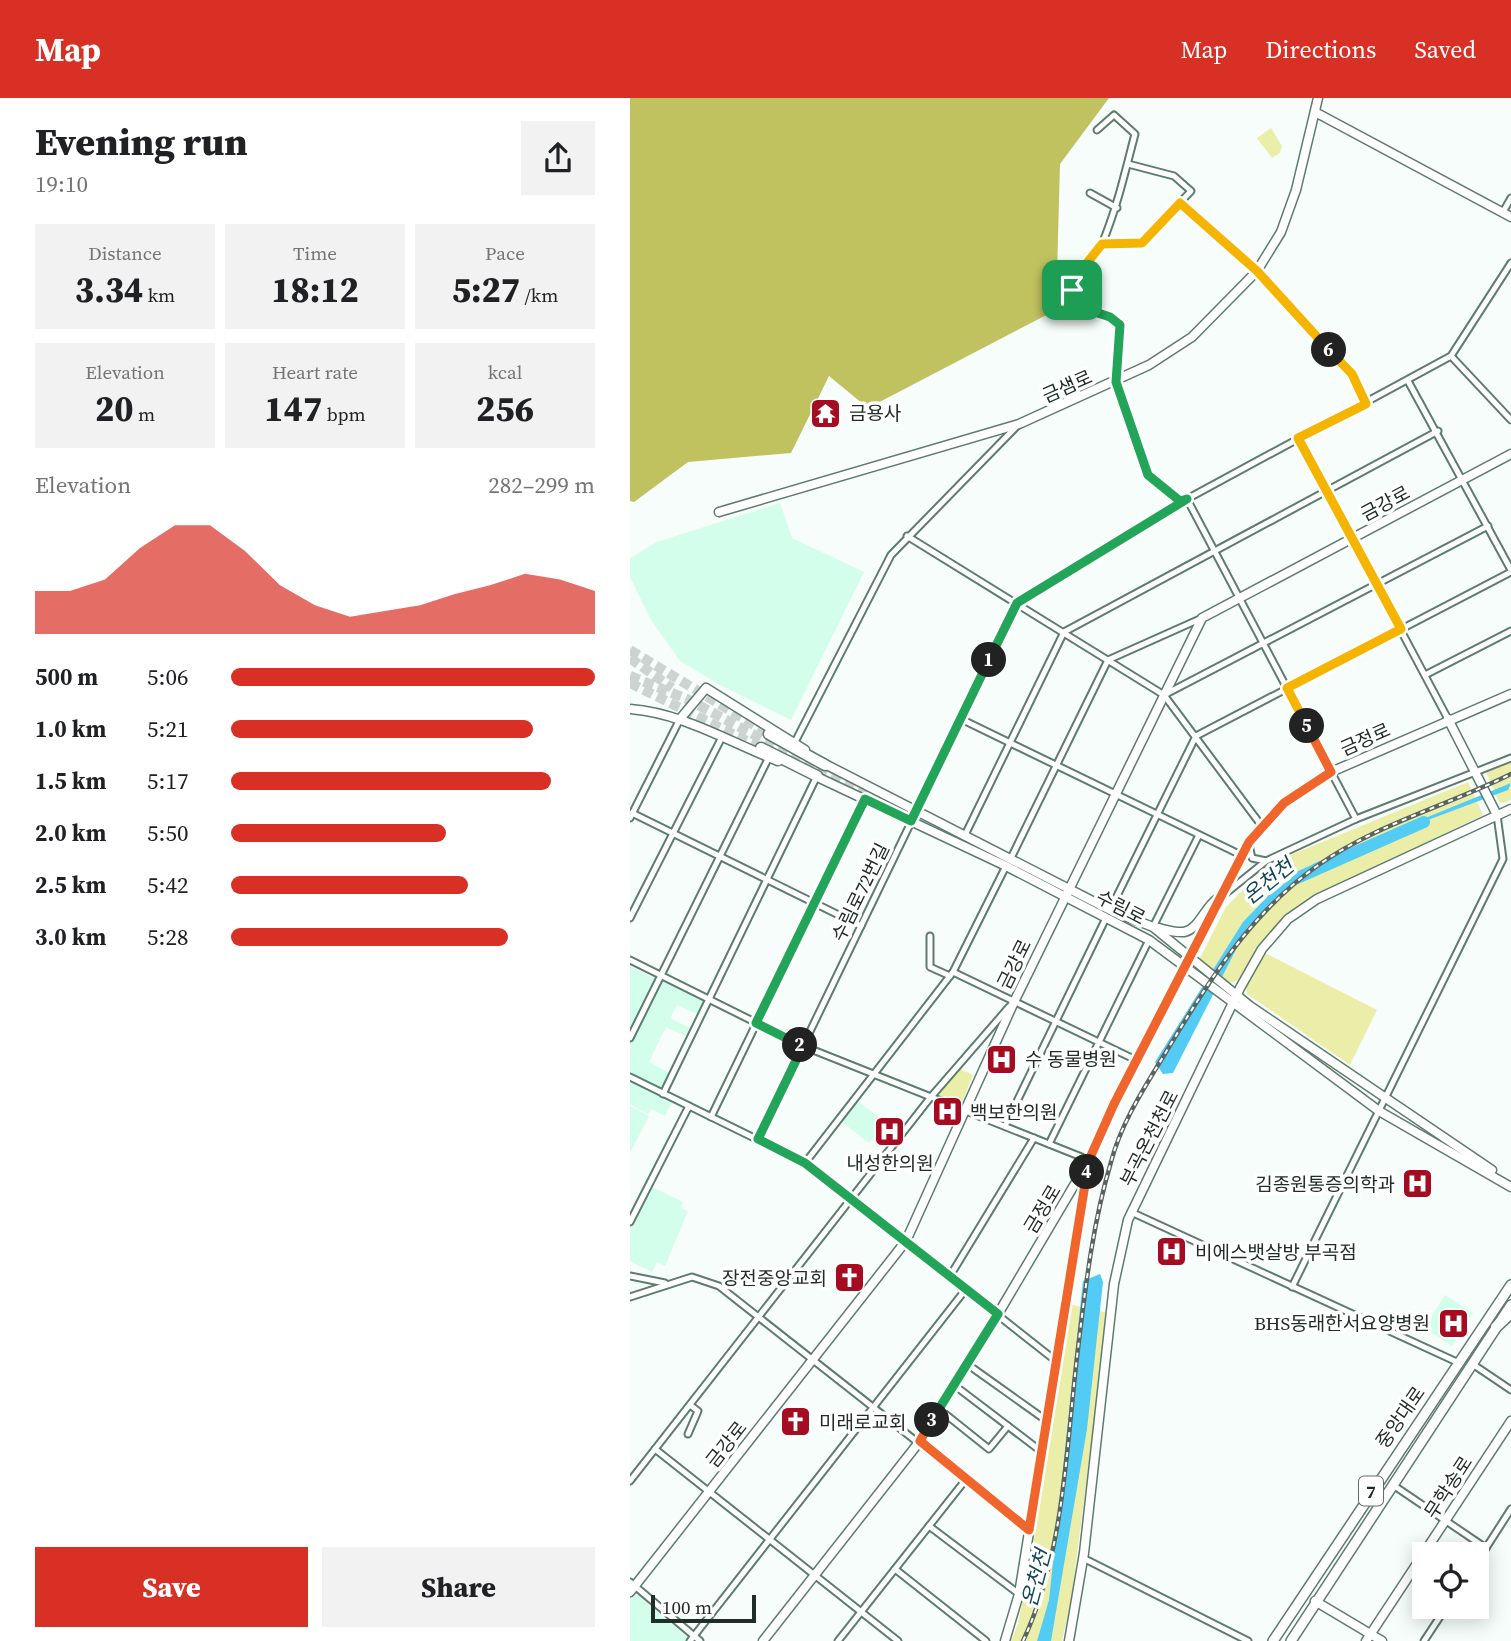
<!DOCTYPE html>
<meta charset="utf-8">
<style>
:root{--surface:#fff;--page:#f2f2f2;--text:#202124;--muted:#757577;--accent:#d93025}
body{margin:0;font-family:"Source Serif 4","Noto Sans KR",serif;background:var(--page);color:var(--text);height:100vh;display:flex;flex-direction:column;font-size:26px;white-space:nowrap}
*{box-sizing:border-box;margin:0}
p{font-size:23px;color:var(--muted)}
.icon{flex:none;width:38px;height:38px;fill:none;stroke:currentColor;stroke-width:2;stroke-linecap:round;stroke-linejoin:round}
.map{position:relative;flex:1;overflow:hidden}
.details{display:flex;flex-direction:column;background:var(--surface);width:630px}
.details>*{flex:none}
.buttons{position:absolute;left:782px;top:1444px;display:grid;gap:14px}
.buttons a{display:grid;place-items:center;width:77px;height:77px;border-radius:0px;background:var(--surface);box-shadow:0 4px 18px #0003;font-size:35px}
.scale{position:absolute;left:21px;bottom:18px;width:105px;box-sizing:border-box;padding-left:7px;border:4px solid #212d28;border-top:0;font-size:19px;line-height:24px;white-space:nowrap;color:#212d28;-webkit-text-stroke:5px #fff;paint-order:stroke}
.pin{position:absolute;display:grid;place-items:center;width:60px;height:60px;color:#fff;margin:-30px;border-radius:14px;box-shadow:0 4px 10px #0006}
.km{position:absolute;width:35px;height:35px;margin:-18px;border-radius:50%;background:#222;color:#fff;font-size:19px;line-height:35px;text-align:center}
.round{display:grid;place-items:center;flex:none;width:74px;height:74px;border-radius:0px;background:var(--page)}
.summary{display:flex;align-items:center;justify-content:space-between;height:119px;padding:0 35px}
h1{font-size:38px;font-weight:800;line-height:52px}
.metrics{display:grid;grid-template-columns:repeat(3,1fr);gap:10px;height:119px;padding:7px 35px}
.metrics div{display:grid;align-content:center;border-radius:0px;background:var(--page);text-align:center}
.metrics b{font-size:35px;font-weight:800}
.metrics small{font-size:19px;font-weight:400}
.metrics p{font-size:19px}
.chart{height:196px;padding:14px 35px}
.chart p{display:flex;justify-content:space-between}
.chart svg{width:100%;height:126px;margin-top:7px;fill:var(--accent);opacity:.7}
.action{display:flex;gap:14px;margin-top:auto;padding:14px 35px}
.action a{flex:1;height:80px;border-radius:0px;background:var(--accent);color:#fff;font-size:28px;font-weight:800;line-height:80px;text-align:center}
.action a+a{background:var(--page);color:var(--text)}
ul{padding:0 35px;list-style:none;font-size:23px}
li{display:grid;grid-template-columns:112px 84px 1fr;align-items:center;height:52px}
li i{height:18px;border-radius:9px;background:var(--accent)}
header{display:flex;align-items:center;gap:42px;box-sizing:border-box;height:98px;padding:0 35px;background:var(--accent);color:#fff}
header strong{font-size:33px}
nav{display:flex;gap:38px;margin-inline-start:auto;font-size:24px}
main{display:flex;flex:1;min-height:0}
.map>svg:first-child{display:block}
.built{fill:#d4feec}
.green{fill:#ebeea9}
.forest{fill:#c0c15f}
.water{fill:#52cbf5}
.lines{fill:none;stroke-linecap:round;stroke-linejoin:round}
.river{stroke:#52cbf5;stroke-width:12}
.highway-tunnel{stroke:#ccd3d0;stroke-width:10;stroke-dasharray:10 5;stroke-linecap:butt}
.street-casing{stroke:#5d7b6e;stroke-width:9}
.secondary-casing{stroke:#5d7b6e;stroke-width:11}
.primary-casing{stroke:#5d7b6e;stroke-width:12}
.highway-casing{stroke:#5d7b6e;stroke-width:13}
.street{stroke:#fff;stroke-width:5}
.secondary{stroke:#fff;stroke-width:8}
.primary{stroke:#fff;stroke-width:9}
.highway{stroke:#fff;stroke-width:10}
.rail-casing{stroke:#59645f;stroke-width:4.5}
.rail{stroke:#fff;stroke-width:2;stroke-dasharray:5;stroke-linecap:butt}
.split-1-casing{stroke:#fff;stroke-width:14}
.split-2-casing{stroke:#fff;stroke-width:14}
.split-3-casing{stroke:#fff;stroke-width:14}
.split-4-casing{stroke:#fff;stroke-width:14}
.split-5-casing{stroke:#fff;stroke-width:14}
.split-6-casing{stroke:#fff;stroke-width:14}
.split-7-casing{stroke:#fff;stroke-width:14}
.split-1{stroke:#22a559;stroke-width:9}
.split-2{stroke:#22a559;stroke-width:9}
.split-3{stroke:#22a559;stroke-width:9}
.split-4{stroke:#f0652b;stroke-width:9}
.split-5{stroke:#f0652b;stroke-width:9}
.split-6{stroke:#f5b400;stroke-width:9}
.split-7{stroke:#f5b400;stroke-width:9}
.labels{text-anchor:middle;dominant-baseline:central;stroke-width:7;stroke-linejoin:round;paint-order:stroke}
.shield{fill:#fff;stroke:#646c68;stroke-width:2}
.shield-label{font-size:18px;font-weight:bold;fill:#212d28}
.street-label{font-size:19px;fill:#212d28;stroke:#fff}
.poi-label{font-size:19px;fill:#212d28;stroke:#fff;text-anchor:start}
.water-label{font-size:21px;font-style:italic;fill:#144859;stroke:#fff}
</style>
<header>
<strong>Map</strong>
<nav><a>Map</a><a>Directions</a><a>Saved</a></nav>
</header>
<main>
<section class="details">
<div class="summary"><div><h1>Evening run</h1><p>19:10</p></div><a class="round"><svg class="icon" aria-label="share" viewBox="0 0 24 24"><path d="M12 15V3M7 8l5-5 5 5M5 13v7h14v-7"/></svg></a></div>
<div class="metrics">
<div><p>Distance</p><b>3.34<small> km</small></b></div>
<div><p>Time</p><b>18:12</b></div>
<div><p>Pace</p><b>5:27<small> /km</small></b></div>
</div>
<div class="metrics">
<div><p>Elevation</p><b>20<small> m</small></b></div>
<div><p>Heart rate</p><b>147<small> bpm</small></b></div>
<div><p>kcal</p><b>256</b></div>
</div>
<div class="chart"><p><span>Elevation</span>282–299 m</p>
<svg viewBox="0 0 160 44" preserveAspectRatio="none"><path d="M0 44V29L10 29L20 25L30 14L40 6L50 6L60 15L70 27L80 34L90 38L100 36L110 34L120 30L130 27L140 23L150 25L160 29V44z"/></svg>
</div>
<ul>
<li><b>500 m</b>5:06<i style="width:100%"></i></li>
<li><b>1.0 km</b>5:21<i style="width:83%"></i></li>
<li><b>1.5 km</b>5:17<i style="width:88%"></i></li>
<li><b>2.0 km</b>5:50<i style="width:59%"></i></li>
<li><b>2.5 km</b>5:42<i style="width:65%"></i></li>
<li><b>3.0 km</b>5:28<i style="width:76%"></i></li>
</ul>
<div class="action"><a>Save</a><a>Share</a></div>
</section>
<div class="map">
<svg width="881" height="1543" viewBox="0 0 881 1543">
<rect width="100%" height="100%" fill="#f7fdfa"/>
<g class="built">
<polygon points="150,405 162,440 234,474 161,622 90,587 50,563 21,522 0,479 0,460 27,444"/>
<polygon points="0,868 27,882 0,937"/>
<polygon points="31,880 76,902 69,917 47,907 40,920 60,930 56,938 36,929 19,964 41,976 32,993 0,977 0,944"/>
<polygon points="0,983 42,1004 35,1018 21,1011 18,1016 0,1006"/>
<polygon points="228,1003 255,1024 239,1045 212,1024"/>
<polygon points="0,1008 19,1018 0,1055"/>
<polygon points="22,1089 53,1104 51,1110 58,1113 35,1168 27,1164 22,1174 0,1163 0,1133"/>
<polygon points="815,1197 843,1215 822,1248 794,1230"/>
<polygon points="0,1491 7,1497 62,1543 0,1543"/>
</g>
<g class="green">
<polygon points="641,30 652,48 650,55 642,60 627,40"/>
<polygon points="881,662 881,702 873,705 869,704 856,674"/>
<polygon points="838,684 853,717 680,801 654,819 607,883 599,885 573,866 570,860 596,809 639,766"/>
<polygon points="635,855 747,912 720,967 617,896 616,887"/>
<polygon points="330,971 343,977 331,1007 308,998"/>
<polygon points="439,1206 478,1215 441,1503 432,1543 381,1543 388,1526 406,1428"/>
</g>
<polygon class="forest" points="0,0 479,0 430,66 426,212 238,310 199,278 161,355 58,364 4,404 0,403"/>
<g class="water">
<polygon points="881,685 878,692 726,749 671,779 617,830 543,975 533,976 525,964 613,824 643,793 685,765"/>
<polygon points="470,1176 473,1184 457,1331 421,1543 407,1543 419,1502 453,1183"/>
</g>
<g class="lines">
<polyline class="river" points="667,780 794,724"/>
<g class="highway-tunnel">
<polyline points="0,552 139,636"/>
<polyline points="0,560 42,590"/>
<polyline points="0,578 57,601 265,712"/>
<polyline points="0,585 131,650"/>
<polyline points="571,876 604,899"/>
</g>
<defs>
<g id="street">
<path d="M467 32 484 17 505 36C495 74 487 110 472 146L512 145 561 93 544 78 498 66"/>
<polyline points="460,95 487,110"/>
<polyline points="550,105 627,173 722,276 736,306"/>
<polyline points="873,114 881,100"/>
<path d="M472 146 441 185C444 207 476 214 490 227L486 284 518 377 550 403 557 401 726 721"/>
<polyline points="821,258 881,322"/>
<polyline points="778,283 881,472"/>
<polyline points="668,339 818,621"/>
<polyline points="277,438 534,597 631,727"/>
<polyline points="795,577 881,533"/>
<polyline points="534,597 858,428"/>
<polyline points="331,621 611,757"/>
<polyline points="164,646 261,457 387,328"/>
<polyline points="2,715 231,828"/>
<polyline points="0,720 50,621"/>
<polyline points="335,737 434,534 808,333"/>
<polyline points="619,747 622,760 636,763"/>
<polyline points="381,760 478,562 572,520"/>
<polyline points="590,800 636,763 726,721 881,660"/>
<polyline points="480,812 566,638 881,474"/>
<polyline points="0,820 92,639"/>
<polyline points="523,829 569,737"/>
<polyline points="300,838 300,869 320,878"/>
<polyline points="0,862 173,948 459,1062"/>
<polyline points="323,874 506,962"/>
<polyline points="0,940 139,659"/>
<polyline points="0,979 175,1065 426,1263"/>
<polyline points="33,996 187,678"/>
<polyline points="81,1019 235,701"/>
<polyline points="375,1028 476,820"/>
<polyline points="128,1041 387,505 557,401 821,258 881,165"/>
<polyline points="419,1046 519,842"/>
<polyline points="175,1065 323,874 376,768"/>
<polyline points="501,1114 829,1265"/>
<polyline points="0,1124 59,1008"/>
<polyline points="0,1178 35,1185"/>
<polyline points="320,1178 404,1040"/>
<polyline points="662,1189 873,761 867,717"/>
<polyline points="0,1199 62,1179 89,1188 399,1432"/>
<polyline points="841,1265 881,1292"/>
<polyline points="337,1266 417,1323"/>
<polyline points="324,1287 412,1354"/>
<polyline points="309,1311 359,1351 378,1328"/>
<polyline points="58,1336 68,1313 60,1307"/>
<polyline points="25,1351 268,1543"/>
<polyline points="0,1383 300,1000 379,909"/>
<polyline points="763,1387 856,1450"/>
<polyline points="299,1428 389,1496"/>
<polyline points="453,1460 618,1543"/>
<polyline points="847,1464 881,1411"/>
<polyline points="265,1471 356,1543"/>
<polyline points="0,1484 70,1543"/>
<polyline points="60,1543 336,1191"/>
<polyline points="208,1543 337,1380"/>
<polyline points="794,1543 817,1508"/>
</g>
<g id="secondary">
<polyline points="685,14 881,119"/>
<polyline points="89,414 389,326 519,267 562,239 627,173 651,134 666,92 688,0"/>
<path d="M0 611C53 615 99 644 148 663"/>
<polyline points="50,621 76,590 175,652"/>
<polyline points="818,621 867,717"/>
<polyline points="191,664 480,812 523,829 620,908 862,1072"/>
<polyline points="183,677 376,768 519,842 749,1013 881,1089"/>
<path d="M524 829C534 831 544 835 554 834 569 831 575 809 587 801"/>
<polyline points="0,1494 276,1143 384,904 572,520 881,356"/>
<polyline points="685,1503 752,1543"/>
<path d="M133 1543 290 1343 368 1216 459 1062 484 1006 611 757C633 720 664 695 701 674L881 596"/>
<polyline points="375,1543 389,1496 458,1068"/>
<polyline points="439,1543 454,1455 484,1186 498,1122 610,890 632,851 658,821 687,801 881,711"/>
<polyline points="736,1543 881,1323"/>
</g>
<g id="primary">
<polyline points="643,1543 881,1187"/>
<polyline points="661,1543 881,1207"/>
</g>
<g id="highway">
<polyline points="139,636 195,667"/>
<polyline points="131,650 187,678"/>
<polyline points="866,1229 881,1215"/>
</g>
</defs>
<use href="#street" class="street-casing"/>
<use href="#secondary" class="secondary-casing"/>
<use href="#primary" class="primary-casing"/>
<use href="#highway" class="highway-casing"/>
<use href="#street" class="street"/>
<use href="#secondary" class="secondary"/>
<use href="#primary" class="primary"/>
<use href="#highway" class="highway"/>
<defs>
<path id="rail" d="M393 1543C434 1456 436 1353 447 1259 455 1193 462 1128 481 1064 492 1022 517 986 539 949 580 881 621 815 687 768 746 726 817 708 881 676"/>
</defs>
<use href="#rail" class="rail-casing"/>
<use href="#rail" class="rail"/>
</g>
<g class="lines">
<defs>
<polyline id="split-1" points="359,562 387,505 557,401 550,403 518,377 486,284 490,227 480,219 468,215 442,192"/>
<polyline id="split-2" points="170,947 126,925 235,701 281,723 359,562"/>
<polyline id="split-3" points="170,947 173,948 128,1041 175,1065 368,1216 302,1322"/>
<polyline id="split-4" points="302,1322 290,1343 399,1432 457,1074"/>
<polyline id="split-5" points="457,1074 459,1062 484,1006 619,744 654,705 701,674 677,628"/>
<polyline id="split-6" points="677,628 657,590 771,531 668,340 736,306 722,276 699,252"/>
<polyline id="split-7" points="442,192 441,185 472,146 512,145 550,105 627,173 699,252"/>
</defs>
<use href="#split-1" class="split-1-casing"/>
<use href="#split-2" class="split-2-casing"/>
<use href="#split-3" class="split-3-casing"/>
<use href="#split-4" class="split-4-casing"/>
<use href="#split-5" class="split-5-casing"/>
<use href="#split-6" class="split-6-casing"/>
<use href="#split-7" class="split-7-casing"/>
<use href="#split-1" class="split-1"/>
<use href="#split-2" class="split-2"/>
<use href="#split-3" class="split-3"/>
<use href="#split-4" class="split-4"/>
<use href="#split-5" class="split-5"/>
<use href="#split-6" class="split-6"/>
<use href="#split-7" class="split-7"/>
</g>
<defs>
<symbol id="temple-square" viewBox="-11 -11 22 22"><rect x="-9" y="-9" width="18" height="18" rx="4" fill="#a50c21" stroke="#fff"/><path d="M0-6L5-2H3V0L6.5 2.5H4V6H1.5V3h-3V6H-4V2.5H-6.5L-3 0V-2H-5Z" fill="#fff"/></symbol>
<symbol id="hospital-square" viewBox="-11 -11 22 22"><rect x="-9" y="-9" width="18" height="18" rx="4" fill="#a50c21" stroke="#fff"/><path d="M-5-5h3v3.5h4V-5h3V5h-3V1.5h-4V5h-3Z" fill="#fff"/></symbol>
<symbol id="church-square" viewBox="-11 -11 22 22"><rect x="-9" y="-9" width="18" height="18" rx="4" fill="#a50c21" stroke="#fff"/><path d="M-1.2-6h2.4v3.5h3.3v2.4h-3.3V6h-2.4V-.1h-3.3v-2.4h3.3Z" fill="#fff"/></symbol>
</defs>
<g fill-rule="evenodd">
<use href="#temple-square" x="178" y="298" width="35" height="35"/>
<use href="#hospital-square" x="354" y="944" width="35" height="35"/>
<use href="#hospital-square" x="300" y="996" width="35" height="35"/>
<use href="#hospital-square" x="242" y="1016" width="35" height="35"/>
<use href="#hospital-square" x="770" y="1068" width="35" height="35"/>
<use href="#hospital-square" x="524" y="1136" width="35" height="35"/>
<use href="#church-square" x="202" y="1162" width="35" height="35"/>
<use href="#hospital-square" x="806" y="1208" width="35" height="35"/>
<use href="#church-square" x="148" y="1306" width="35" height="35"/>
</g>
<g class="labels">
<rect class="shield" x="729" y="1378.5" width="24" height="29" rx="5"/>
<g class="shield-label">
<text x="741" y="1393">7</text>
</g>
<g class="street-label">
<text transform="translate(437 288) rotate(-24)">금샘로</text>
<text transform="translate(755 405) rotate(-28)">금강로</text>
<text transform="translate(735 641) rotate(-24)">금정로</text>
<text transform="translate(230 794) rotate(-64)">수림로72번길</text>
<text transform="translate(491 809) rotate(27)">수림로</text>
<text transform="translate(384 866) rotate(-64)">금강로</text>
<text transform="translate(519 1040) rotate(-63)">부곡온천천로</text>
<text transform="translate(412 1111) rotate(-59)">금정로</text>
<text transform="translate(770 1319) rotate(-55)">중앙대로</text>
<text transform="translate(96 1346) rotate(-52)">금강로</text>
<text transform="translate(818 1389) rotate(-57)">무학송로</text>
</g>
<g class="poi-label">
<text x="219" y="315">금용사</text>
<text x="395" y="961">수 동물병원</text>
<text x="340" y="1014">백보한의원</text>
<text x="260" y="1065" text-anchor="middle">내성한의원</text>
<text x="765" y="1086" text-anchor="end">김종원통증의학과</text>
<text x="565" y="1154">비에스뱃살방 부곡점</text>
<text x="197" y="1180" text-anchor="end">장전중앙교회</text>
<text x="800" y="1225" text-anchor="end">BHS동래한서요양병원</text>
<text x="189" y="1324">미래로교회</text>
</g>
<g class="water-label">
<text transform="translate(638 783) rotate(-39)">온천천</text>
<text transform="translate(406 1480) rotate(-75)">온천천</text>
</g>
</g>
</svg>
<div class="buttons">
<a><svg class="icon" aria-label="locate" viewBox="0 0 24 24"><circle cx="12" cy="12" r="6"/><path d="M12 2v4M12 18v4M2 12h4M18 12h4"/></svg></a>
</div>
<div class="scale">100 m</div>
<div class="pin" style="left:442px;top:192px;background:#1e9e55"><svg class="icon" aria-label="arrive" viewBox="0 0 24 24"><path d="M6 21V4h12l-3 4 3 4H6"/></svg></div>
<b class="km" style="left:359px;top:562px">1</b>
<b class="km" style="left:170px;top:947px">2</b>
<b class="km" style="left:302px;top:1322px">3</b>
<b class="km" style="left:457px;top:1074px">4</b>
<b class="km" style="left:677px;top:628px">5</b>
<b class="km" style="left:699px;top:252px">6</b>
</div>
</main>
